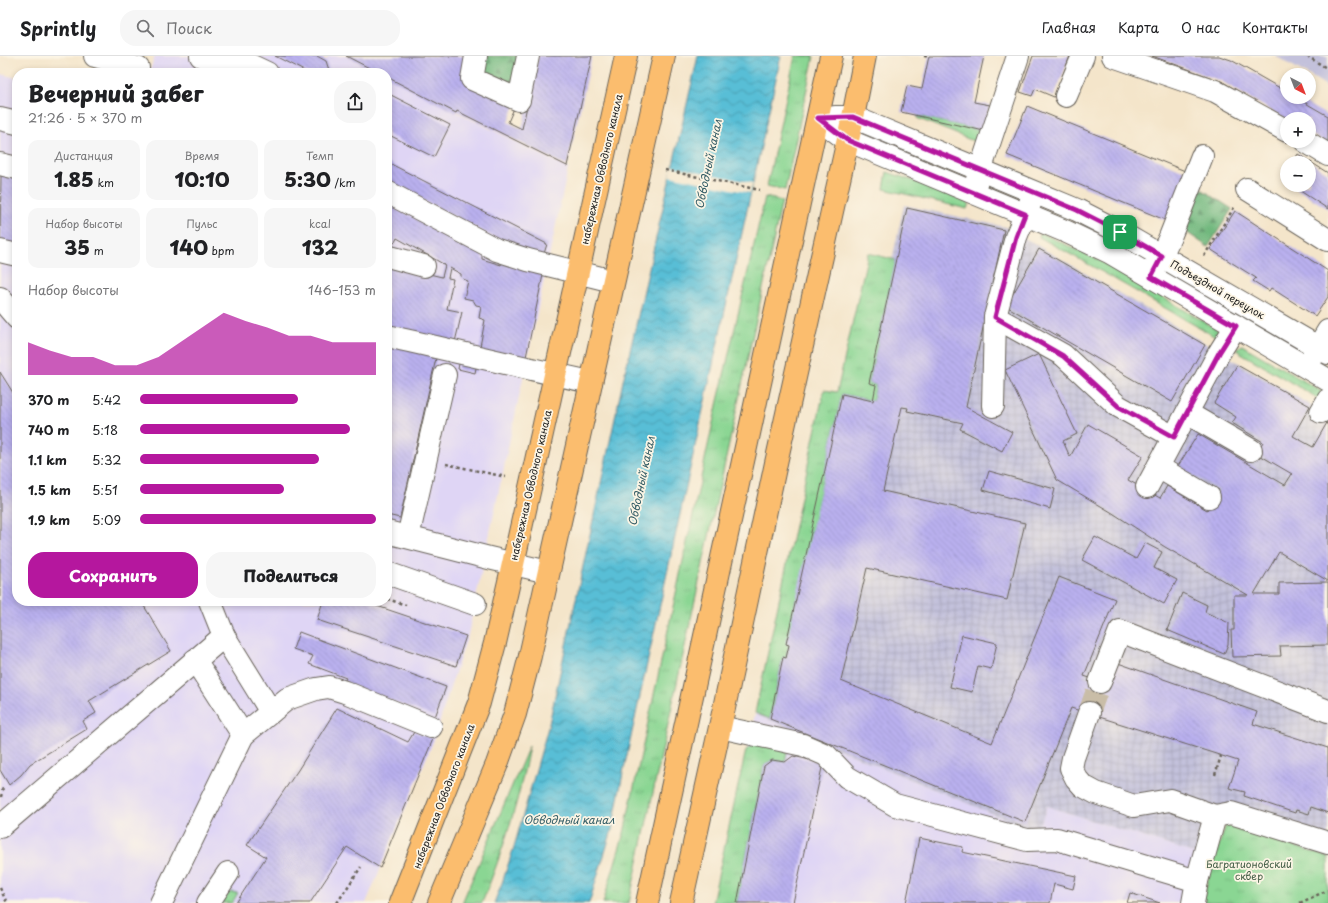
<!DOCTYPE html>
<html lang="ru">
<meta charset="utf-8">
<style>
:root{--surface:#fff;--page:#f6f6f6;--text:#202124;--muted:#757577;--line:#e0e0e0;--accent:#b5179e}
body{margin:0;font-family:"Playpen Sans",sans-serif;background:var(--page);color:var(--text);height:100vh;display:flex;flex-direction:column;font-size:15px;white-space:nowrap}
*{box-sizing:border-box;margin:0}
p{font-size:13px;color:var(--muted)}
.icon{flex:none;width:22px;height:22px;fill:none;stroke:currentColor;stroke-width:2;stroke-linecap:round;stroke-linejoin:round}
.map{position:relative;flex:1;overflow:hidden}
.sheet{position:absolute;left:12px;top:12px;width:380px;height:538px;display:flex;flex-direction:column;background:var(--surface);border-radius:16px;box-shadow:0 2px 6px #0003}
.sheet>*{flex:none}
.needle{width:26px;rotate:138deg}
.controls{position:absolute;left:1280px;top:12px;display:grid;gap:8px}
.controls a{display:grid;place-items:center;width:36px;height:36px;border-radius:50%;background:var(--surface);box-shadow:0 2px 6px #0003;font-size:20px}
.pin{position:absolute;display:grid;place-items:center;width:34px;height:34px;color:#fff;margin:-17px;border-radius:8px;box-shadow:0 2px 6px #0006}
.round{display:grid;place-items:center;flex:none;width:42px;height:42px;border-radius:16px;background:var(--page)}
.overview{display:flex;align-items:center;justify-content:space-between;height:68px;padding:0 16px}
h1{font-size:22px;font-weight:800;line-height:30px}
.metrics{display:grid;grid-template-columns:repeat(3,1fr);gap:6px;height:68px;padding:4px 16px}
.metrics div{display:grid;align-content:center;border-radius:10px;background:var(--page);text-align:center}
.metrics b{font-size:20px;font-weight:800}
.metrics small{font-size:11px;font-weight:400}
.metrics p{font-size:11px}
.chart{height:112px;padding:8px 16px}
.chart p{display:flex;justify-content:space-between}
.chart svg{width:100%;height:72px;margin-top:4px;fill:var(--accent);opacity:.7}
.action{display:flex;gap:8px;margin-top:auto;padding:8px 16px}
.action a{flex:1;height:46px;border-radius:16px;background:var(--accent);color:#fff;font-size:16px;font-weight:800;line-height:46px;text-align:center}
.action a+a{background:var(--page);color:var(--text)}
ul{padding:0 16px;list-style:none;font-size:13px}
li{display:grid;grid-template-columns:64px 48px 1fr;align-items:center;height:30px}
li i{height:10px;border-radius:5px;background:var(--accent)}
header{display:flex;align-items:center;gap:24px;box-sizing:border-box;height:56px;padding:0 20px;background:var(--surface);border-bottom:1px solid var(--line)}
header strong{font-size:19px}
nav{display:flex;gap:22px;margin-inline-start:auto;font-size:14px}
.search{width:280px;height:36px;background:var(--page);display:flex;align-items:center;gap:10px;box-sizing:border-box;padding:0 14px;border-radius:16px;color:var(--muted);font-size:15px}
.map>svg:first-child{display:block}
.built{fill:#dfd5f5}
.industrial{fill:url(#industrial-grid)}
.railway{fill:#c3c1db}
.grass{fill:url(#grass-tufts);stroke:#537958}
.forest{fill:url(#forest-firs);stroke:#466a4c}
.water{fill:url(#water-waves);stroke:#3a6d79}
.pier{fill:#f4e5ca}
.building{fill:url(#building-back-hatch)}
.lines{fill:none;stroke-linecap:round;stroke-linejoin:round}
.minor-tunnel{stroke:#c9bda7;stroke-width:22;stroke-dasharray:22 11;stroke-linecap:butt}
.minor-casing{stroke:#686259;stroke-width:24}
.major-casing{stroke:#686259;stroke-width:24}
.path{stroke:#686259;stroke-width:2.5;stroke-dasharray:3 3;stroke-linecap:butt}
.minor{stroke:#fff;stroke-width:22}
.major{stroke:#fbbd6e;stroke-width:22}
.route-casing{stroke:#fff;stroke-width:8}
.route{stroke:#b5179e;stroke-width:5}
.labels{text-anchor:middle;dominant-baseline:central;stroke-width:3.5;stroke-linejoin:round;paint-order:stroke}
.street-label{font-size:10px;fill:#1c1c1c;stroke:#fcf5e5}
.park-label{font-size:10px;fill:#425d46;stroke:#fcf5e5}
.water-label{font-size:11px;font-style:italic;fill:#345d66;stroke:#fcf5e5}
</style>
<header>
<strong>Sprintly</strong>
<div class="search"><svg class="icon" aria-label="search" viewBox="0 0 24 24"><circle cx="10" cy="10" r="6"/><path d="M15 15l6 6"/></svg>Поиск</div>
<nav><a>Главная</a><a>Карта</a><a>О нас</a><a>Контакты</a></nav>
</header>
<div class="map">
<svg width="1328" height="847" viewBox="0 0 1328 847">
<defs>
<pattern id="industrial-grid" width="8" height="8" patternUnits="userSpaceOnUse"><rect width="8" height="8" fill="#c3c1db"/><path d="M0 4h8M4 0v8" fill="none" stroke="#a7a5bb"/></pattern>
<pattern id="grass-tufts" width="24" height="20" patternUnits="userSpaceOnUse"><rect width="24" height="20" fill="#8ad693"/><path d="M3 7l-1-3M5 7V3M7 7l1-3M15 17l-1-3M17 17v-4M19 17l1-3" fill="none" stroke="#76b77e"/></pattern>
<pattern id="forest-firs" width="22" height="20" patternUnits="userSpaceOnUse"><rect width="22" height="20" fill="#6fb77d"/><path d="M5 1l3.5 6h-7zM16 11l3.5 6h-7z" fill="#5a9466"/></pattern>
<pattern id="water-waves" width="16" height="10" patternUnits="userSpaceOnUse"><rect width="16" height="10" fill="#58bed6"/><path d="M0 5q4-4 8 0t8 0" fill="none" stroke="#489aad"/></pattern>
<pattern id="building-back-hatch" width="6" height="6" patternUnits="userSpaceOnUse"><rect width="6" height="6" fill="#b9b0ee"/><path d="M-1 5l2 2M0 0l6 6M5-1l2 2" fill="none" stroke="#9e97cc"/></pattern>
</defs>
<rect width="100%" height="100%" fill="#fcf5e5"/>
<filter id="ink" filterUnits="userSpaceOnUse"><feTurbulence type="fractalNoise" baseFrequency=".025" numOctaves="2"/><feDisplacementMap in="SourceGraphic" scale="8" xChannelSelector="R" yChannelSelector="G"/><feConvolveMatrix kernelMatrix="1 2 1 2 8 2 1 2 1" color-interpolation-filters="sRGB"/></filter>
<filter id="wash" filterUnits="userSpaceOnUse"><feTurbulence type="fractalNoise" baseFrequency=".012" numOctaves="4" result="noise"/><feDisplacementMap in="SourceGraphic" scale="16" xChannelSelector="R" yChannelSelector="G"/><feGaussianBlur stdDeviation="0.9" result="paint"/><feColorMatrix in="noise" values="0 0 0 0 0 0 0 0 0 0 0 0 0 0 0 0 0 1.4 0 .05"/><feComposite in="paint" operator="in"/></filter>
<g filter="url(#wash)">
<rect width="100%" height="100%" fill="#f4e5ca"/>
<g class="built">
<polygon points="155,0 318,0 326,4 329,0 345,0 379,17 149,17"/>
<polygon points="0,18 17,22 17,545 387,545 387,21 568,112 468,579 450,632 434,684 366,847 0,847"/>
<polygon points="755,658 1029,773 1040,768 1047,750 1197,798 1181,847 713,847"/>
</g>
<polygon class="industrial" points="904,149 1006,171 1328,359 1328,800 1209,762 1197,798 1047,750 1040,768 1037,771 1029,773 755,658 824,334 862,342"/>
<polygon class="railway" points="1275,0 1328,0 1328,31 1309,19"/>
<g class="grass">
<polygon points="795,0 814,0 785,134 767,130"/>
<polygon points="918,60 980,74 978,87 917,62"/>
<polygon points="887,116 929,130 969,147 967,153 884,133"/>
<polygon points="765,141 782,145 629,847 603,847 624,777 712,371"/>
<polygon points="1041,177 1101,205 1220,275 1219,283 1097,213 1039,181"/>
<polygon points="868,197 896,204 869,327 876,329 873,345 842,338 787,588 789,589 786,602 783,601 770,663 755,657 824,334 837,336"/>
<polygon points="1242,289 1321,335 1319,343 1236,294"/>
<polygon points="758,685 788,692 785,706 772,704 764,710 737,847 712,847 746,694"/>
<path d="M529 690C520 743 502 797 482 847H462Z"/>
<polygon points="1226,769 1328,801 1328,847 1202,847 1212,809"/>
<polygon points="231,836 238,837 232,847 222,847 228,838"/>
</g>
<g class="forest">
<polygon points="482,0 520,0 513,34 477,18"/>
<polygon points="1197,130 1232,153 1208,191 1179,171"/>
</g>
<polygon class="water" points="698,0 781,0 623,717 612,774 589,847 494,847 502,827 514,791 549,668 623,325"/>
<polygon class="pier" points="672,110 753,127 750,137 670,120"/>
<g id="blocks">
<g class="building">
<polygon points="275,0 317,0 326,5 330,17 308,17"/>
<polygon points="346,0 469,0 515,50 508,66 522,73 538,0 592,0 567,110 457,55 456,57 387,21 387,17 379,17"/>
<polygon points="929,0 984,0 974,46 990,49 984,75 901,56 907,30 922,33"/>
<polygon points="1033,0 1070,0 1054,41 1035,33 1032,40 1020,36"/>
<polygon points="1152,0 1219,0 1231,4 1287,36 1287,41 1295,41 1328,60 1328,88 1309,77 1309,63 1287,63 1287,64 1221,25"/>
<polygon points="193,11 210,17 191,17"/>
<polygon points="387,37 450,69 434,101 387,78"/>
<polygon points="1027,50 1190,117 1170,166 1007,99"/>
<polygon points="1298,98 1328,117 1328,153 1291,129 1309,129 1309,107 1292,107"/>
<polygon points="387,106 547,188 543,201 524,196 387,125"/>
<polygon points="1287,115 1287,127 1282,124"/>
<polygon points="1,118 17,121 17,190 0,187"/>
<polygon points="387,148 482,198 482,203 501,209 502,206 544,214 525,306 479,296 485,264 479,262 481,250 476,249 473,244 464,242 468,225 463,223 461,221 461,218 450,212 448,222 453,223 447,253 462,256 455,286 387,270 387,208 442,221 445,209 397,182 395,186 387,182"/>
<polygon points="907,152 1004,174 966,351 1012,376 1002,395 960,373 963,367 907,355 908,352 902,351 883,435 1025,467 1007,544 867,512 841,625 992,687 1059,521 1115,543 1084,620 1110,629 1118,607 1257,656 1253,668 1328,692 1328,757 1311,751 1309,758 1296,754 1295,757 1244,740 1245,736 1229,732 1238,705 1071,652 1025,766 770,663 783,601 786,602 789,589 786,588 842,338 873,345 876,329 869,327"/>
<polygon points="1235,155 1328,215 1328,241 1315,260 1271,232 1269,235 1253,225 1256,222 1210,193"/>
<polygon points="1039,193 1205,289 1172,346 1006,250"/>
<polygon points="387,287 437,298 400,462 387,459 387,396 389,389 387,389"/>
<polygon points="1039,298 1077,378 1063,385 1070,401 1088,368 1143,400 1128,424 1160,442 1167,430 1207,454 1219,434 1178,410 1198,378 1285,429 1292,418 1256,397 1263,386 1232,367 1236,361 1214,347 1237,309 1310,350 1293,380 1313,391 1328,365 1328,525 1279,496 1254,538 1279,538 1279,527 1328,526 1328,589 1280,590 1281,600 1232,601 1231,574 1234,574 1234,539 1248,539 1165,491 1111,456 1057,424 1005,314"/>
<polygon points="460,303 477,307 475,317 458,313"/>
<polygon points="0,316 17,343 17,545 141,545 171,595 89,645 96,657 83,665 87,673 30,708 21,719 9,729 0,714"/>
<polygon points="989,415 1055,433 1050,453 983,434"/>
<polygon points="1095,481 1136,503 1145,487 1162,496 1154,512 1177,524 1164,548 1082,504"/>
<polygon points="1182,537 1207,549 1205,556 1229,567 1228,588 1224,598 1167,574"/>
<polygon points="323,545 373,545 371,548 466,580 456,610 317,564"/>
<polygon points="299,576 446,631 435,661 344,626 346,622 309,608 313,600 293,593"/>
<polygon points="962,579 997,587 991,613 978,610 972,636 950,631"/>
<polygon points="337,652 408,686 414,676 433,683 380,812 347,791 310,847 236,847 266,801 247,789 298,714"/>
<polygon points="793,700 823,707 793,847 737,847 764,710 772,704 785,706"/>
<polygon points="919,782 963,791 962,796 1076,820 1073,833 1054,828 1050,847 906,847"/>
<polygon points="1130,837 1160,847 1127,847"/>
</g>
</g>
</g>
<g filter="url(#ink)">
<use href="#blocks" fill-opacity="0" stroke="#686259" stroke-width="1"/>
<g class="lines">
<polyline class="minor-tunnel" points="1089,657 1100,626"/>
<defs>
<g id="minor">
<polyline points="95,0 138,12"/>
<polyline points="201,0 212,5 248,8 267,17"/>
<polyline points="476,0 472,23 519,44 528,0"/>
<polyline points="1113,0 1215,35 1287,75"/>
<polyline points="1066,40 1083,0"/>
<polyline points="835,61 853,61 1077,154 1120,176 1328,297"/>
<polyline points="818,62 847,84 1067,176 1109,196 1328,324"/>
<polyline points="0,63 17,67"/>
<polyline points="1305,85 1328,99"/>
<polyline points="0,108 17,112"/>
<polyline points="976,127 1018,0"/>
<polyline points="1247,133 1328,184"/>
<polyline points="387,136 497,194 528,204 613,225"/>
<polyline points="0,195 17,199"/>
<polyline points="387,200 424,210"/>
<polyline points="1155,213 1170,181 1202,100"/>
<polyline points="0,242 17,262"/>
<polyline points="995,261 1063,299 1118,350 1174,381"/>
<path d="M387 280C455 295 523 312 591 326"/>
<polyline points="1311,303 1328,275"/>
<polyline points="993,350 995,261 1016,181 1031,145"/>
<polyline points="1321,356 1328,344"/>
<polyline points="1187,357 1251,394"/>
<polyline points="1158,411 1209,441"/>
<polyline points="1147,431 1219,297 1236,270"/>
<polyline points="387,476 489,502 548,516"/>
<polyline points="408,481 445,319"/>
<polyline points="387,517 475,548"/>
<polyline points="210,545 224,580 271,656"/>
<polyline points="1100,626 1120,575 1328,655"/>
<polyline points="1089,657 1073,702 1071,712 1076,722 1083,730 1096,737 1134,750 1170,744 1215,760"/>
<polyline points="720,671 803,689 826,699 847,721 895,749 1027,784 1057,783 1197,825 1193,847"/>
<polyline points="243,679 287,643 316,633 329,631 345,636 431,671"/>
<polyline points="0,771 224,580"/>
<polyline points="1197,825 1215,760 1231,757 1328,787"/>
<polyline points="161,847 243,679 195,604"/>
<polyline points="208,847 228,817"/>
</g>
<g id="major">
<polyline points="400,847 479,647 495,587 513,508 626,0"/>
<polyline points="439,847 497,708 515,658 530,600 664,0"/>
<polyline points="647,847 831,0"/>
<polyline points="681,847 720,671 776,407 853,61 865,0"/>
</g>
</defs>
<use href="#minor" class="minor-casing"/>
<use href="#major" class="major-casing"/>
<g class="path">
<polyline points="924,0 929,1"/>
<polyline points="1307,0 1328,13"/>
<polyline points="665,114 760,134"/>
<polyline points="1204,200 1235,150"/>
<polyline points="446,408 506,421"/>
<polyline points="387,543 406,549"/>
<polyline points="1215,719 1221,700"/>
<polyline points="1,741 3,731"/>
<polyline points="0,832 7,847"/>
<polyline points="337,847 361,811"/>
<polyline points="1300,847 1328,834"/>
</g>
<use href="#minor" class="minor"/>
<use href="#major" class="major"/>
</g>
</g>
<g class="lines" filter="url(#ink)">
<defs>
<polygon id="route" points="853,61 1077,154 1120,176 1162,200 1151,221 1236,270 1219,297 1174,381 1118,350 1063,300 995,261 1016,181 1025,158 847,84 818,62"/>
</defs>
<use href="#route" class="route-casing"/>
<use href="#route" class="route"/>
</g>
<g class="labels">
<g class="street-label">
<text transform="translate(601 113) rotate(-77)">набережная Обводного канала</text>
<text transform="translate(1218 233) rotate(30)">Подъездной переулок</text>
<text transform="translate(530 429) rotate(-77)">набережная Обводного канала</text>
<text transform="translate(443 740) rotate(-69)">набережная Обводного канала</text>
</g>
<g class="park-label">
<text x="1249" y="807">Багратионовский<tspan x="1249" dy="12">сквер</tspan></text>
</g>
<g class="water-label">
<text transform="translate(708 108) rotate(-78)">Обводный канал</text>
<text transform="translate(641 425) rotate(-78)">Обводный канал</text>
<text x="569" y="763">Обводный канал</text>
</g>
</g>
</svg>
<div class="controls">
<a><svg class="needle" viewBox="-14 -14 28 28"><path d="M0-13l5 13h-10z" fill="#e53935"/><path d="M0 13l5-13h-10z" fill="#757577"/></svg></a>
<a>+</a>
<a>−</a>
</div>
<div class="pin" style="left:1120px;top:176px;background:#1e9e55"><svg class="icon" aria-label="arrive" viewBox="0 0 24 24"><path d="M6 21V4h12l-3 4 3 4H6"/></svg></div>
<section class="sheet">
<div class="overview"><div><h1>Вечерний забег</h1><p>21:26 · 5 × 370 m</p></div><a class="round"><svg class="icon" aria-label="share" viewBox="0 0 24 24"><path d="M12 15V3M7 8l5-5 5 5M5 13v7h14v-7"/></svg></a></div>
<div class="metrics">
<div><p>Дистанция</p><b>1.85<small> km</small></b></div>
<div><p>Время</p><b>10:10</b></div>
<div><p>Темп</p><b>5:30<small> /km</small></b></div>
</div>
<div class="metrics">
<div><p>Набор высоты</p><b>35<small> m</small></b></div>
<div><p>Пульс</p><b>140<small> bpm</small></b></div>
<div><p>kcal</p><b>132</b></div>
</div>
<div class="chart"><p><span>Набор высоты</span>146–153 m</p>
<svg viewBox="0 0 160 44" preserveAspectRatio="none"><path d="M0 44V24L10 29L20 33L30 33L40 38L50 38L60 33L70 24L80 15L90 6L100 11L110 15L120 20L130 20L140 24L150 24L160 24V44z"/></svg>
</div>
<ul>
<li><b>370 m</b>5:42<i style="width:67%"></i></li>
<li><b>740 m</b>5:18<i style="width:89%"></i></li>
<li><b>1.1 km</b>5:32<i style="width:76%"></i></li>
<li><b>1.5 km</b>5:51<i style="width:61%"></i></li>
<li><b>1.9 km</b>5:09<i style="width:100%"></i></li>
</ul>
<div class="action"><a>Сохранить</a><a>Поделиться</a></div>
</section>
</div>
